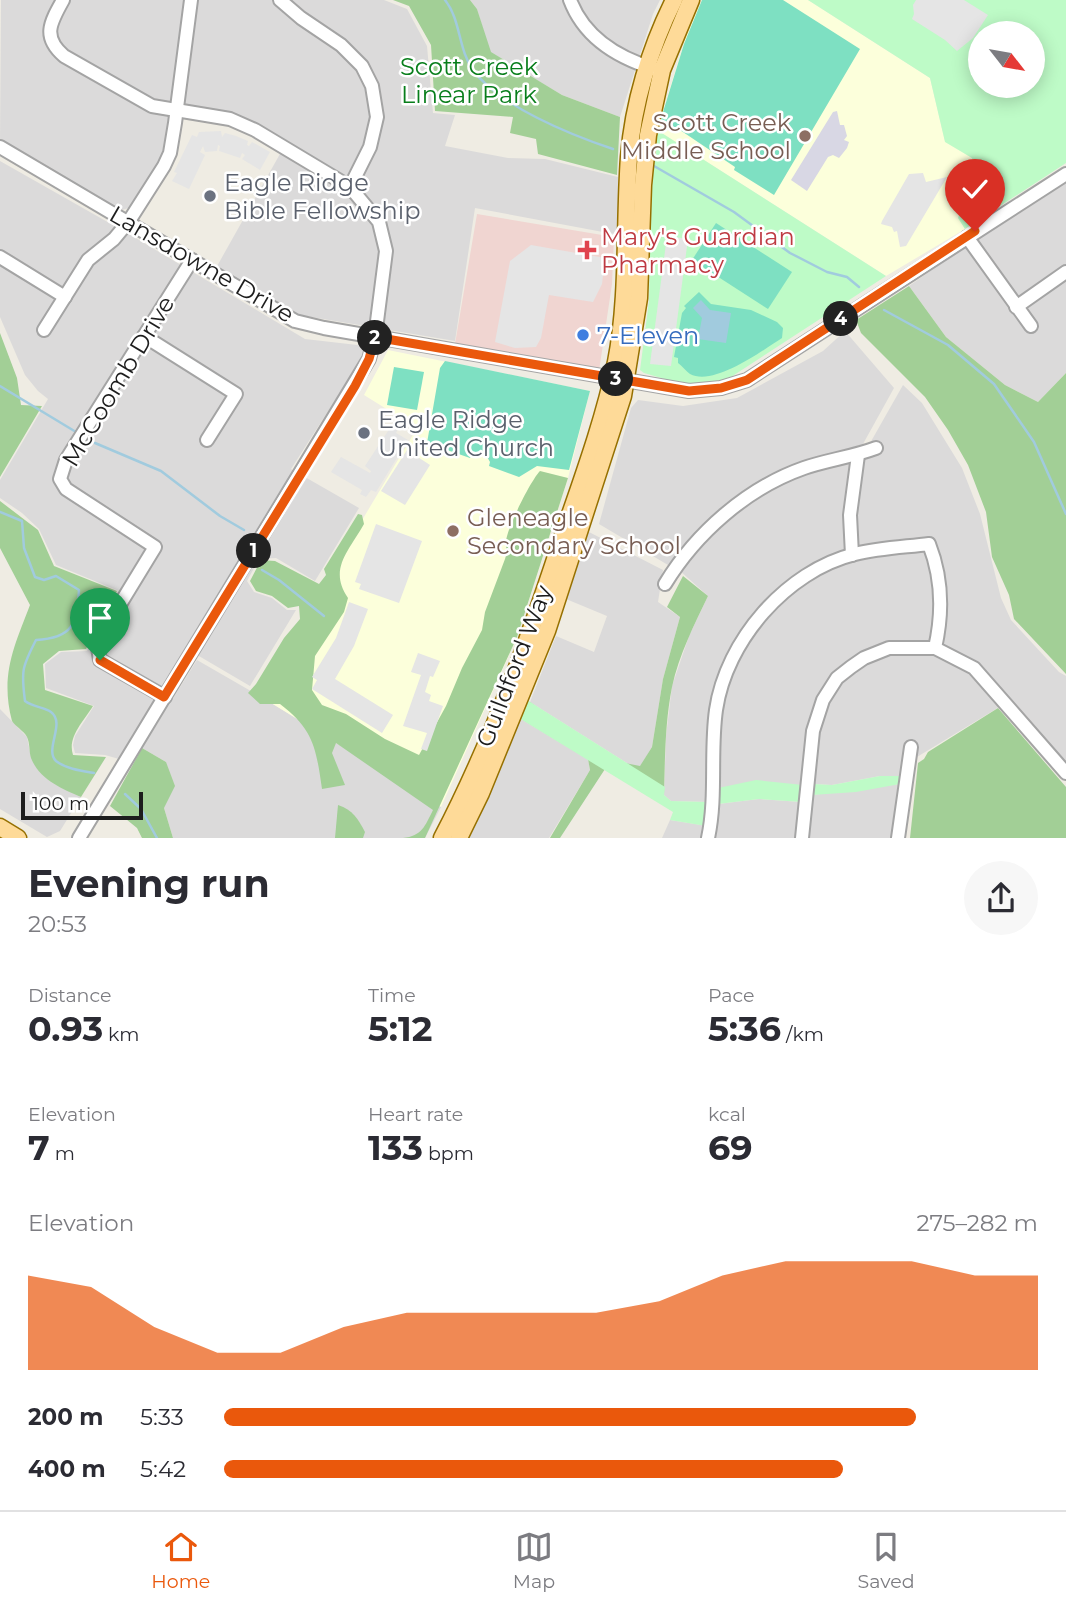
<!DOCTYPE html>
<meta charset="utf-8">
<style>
:root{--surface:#fff;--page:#f7f7f7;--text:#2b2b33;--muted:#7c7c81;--line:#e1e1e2;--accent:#ea580c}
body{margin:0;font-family:Montserrat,sans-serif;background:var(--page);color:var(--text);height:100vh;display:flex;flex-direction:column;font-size:26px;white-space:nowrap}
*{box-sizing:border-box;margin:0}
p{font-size:23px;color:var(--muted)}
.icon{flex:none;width:38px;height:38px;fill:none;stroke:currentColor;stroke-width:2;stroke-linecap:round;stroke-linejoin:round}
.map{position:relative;height:838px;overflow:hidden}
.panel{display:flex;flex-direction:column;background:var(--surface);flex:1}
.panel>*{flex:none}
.needle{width:46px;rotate:121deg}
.tools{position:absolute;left:968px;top:21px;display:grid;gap:14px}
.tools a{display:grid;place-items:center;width:77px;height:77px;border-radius:50%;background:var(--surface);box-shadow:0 4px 18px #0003;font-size:35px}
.scale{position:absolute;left:21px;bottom:18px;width:122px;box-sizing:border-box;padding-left:7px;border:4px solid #1d1d1d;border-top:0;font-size:19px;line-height:24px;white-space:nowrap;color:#1d1d1d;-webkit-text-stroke:5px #fff;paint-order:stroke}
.pin{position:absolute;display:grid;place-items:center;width:60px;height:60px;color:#fff;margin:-72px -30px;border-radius:50% 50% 50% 0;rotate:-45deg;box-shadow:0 0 7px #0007}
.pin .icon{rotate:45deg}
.km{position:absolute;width:35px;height:35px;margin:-18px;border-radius:50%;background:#222;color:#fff;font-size:19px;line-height:35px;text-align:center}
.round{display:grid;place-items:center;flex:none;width:74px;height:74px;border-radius:37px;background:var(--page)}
.headline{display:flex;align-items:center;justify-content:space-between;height:119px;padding:0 28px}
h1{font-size:38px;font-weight:700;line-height:52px}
.figures{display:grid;grid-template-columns:repeat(3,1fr);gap:10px;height:119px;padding:7px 28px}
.figures div{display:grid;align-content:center}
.figures b{font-size:35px;font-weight:700}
.figures small{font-size:19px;font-weight:400}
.figures p{font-size:19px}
.chart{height:196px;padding:14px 28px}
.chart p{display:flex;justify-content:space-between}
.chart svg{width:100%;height:126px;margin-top:7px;fill:var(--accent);opacity:.7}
ul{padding:0 28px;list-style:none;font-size:23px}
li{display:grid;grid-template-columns:112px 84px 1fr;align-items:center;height:52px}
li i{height:18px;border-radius:9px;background:var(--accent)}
.tabs{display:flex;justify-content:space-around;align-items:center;height:98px;border-top:2px solid var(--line);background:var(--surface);font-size:19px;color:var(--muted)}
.tabs a{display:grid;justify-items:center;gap:4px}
.tabs .current{color:var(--accent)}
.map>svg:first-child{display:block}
.residential{fill:#dbdada}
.commercial{fill:#f0d5d1}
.education{fill:#fcffdb}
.forest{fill:#a2cf96}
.park{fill:#befbc7;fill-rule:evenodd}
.pitch{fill:#7ee0c2}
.parking{fill:#e5e5e5}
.plaza{fill:#d8d7e4}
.water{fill:#a1cbde}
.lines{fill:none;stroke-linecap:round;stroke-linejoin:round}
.stream{stroke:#a1cbde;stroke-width:2.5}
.minor-casing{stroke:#a4a4a4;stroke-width:16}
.major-casing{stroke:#967000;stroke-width:19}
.minor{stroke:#fff;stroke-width:12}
.major{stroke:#feda98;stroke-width:16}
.route-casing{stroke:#fff;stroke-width:14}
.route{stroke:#ea580c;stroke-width:9}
.education-dot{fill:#8d6e63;stroke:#fff;stroke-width:2.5}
.worship-dot{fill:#6b7280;stroke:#fff;stroke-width:2.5}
.health-dot{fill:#e0444e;stroke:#fff;stroke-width:2.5}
.shop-dot{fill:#3f7fe0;stroke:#fff;stroke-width:2.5}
.labels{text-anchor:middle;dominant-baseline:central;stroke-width:5;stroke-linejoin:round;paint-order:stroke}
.park-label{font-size:24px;fill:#087e1b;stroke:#fff}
.education-label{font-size:24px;fill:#785e54;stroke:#fff;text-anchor:end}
.worship-label{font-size:24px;fill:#5b616d;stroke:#fff;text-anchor:start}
.health-label{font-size:24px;fill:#be3a42;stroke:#fff;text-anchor:start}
.street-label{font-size:24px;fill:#1d1d1d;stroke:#fff}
.shop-label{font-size:24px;fill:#366cbe;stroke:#fff;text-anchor:start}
</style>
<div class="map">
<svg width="1066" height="838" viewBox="0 0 1066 838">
<rect width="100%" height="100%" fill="#efece3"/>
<g class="residential">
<polygon points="1,0 384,0 407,9 427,46 433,113 455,115 445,146 508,158 545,159 618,177 619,235 475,208 455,341 287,313 216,268 285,145 257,128 173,109 162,162 135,206 122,210 0,143"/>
<polygon points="470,0 660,0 653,14 620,117 562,95 490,52 477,9"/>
<polygon points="0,161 134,237 305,339 366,346 357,366 291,469 359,508 315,581 276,558 259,559 247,581 254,592 272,598 287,610 296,610 250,686 187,649 119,759 105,755 75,753 73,745 75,736 94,706 46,688 45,664 61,652 87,651 119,591 56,565 39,529 22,513 0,498 0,480 48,399 38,391 25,375 0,317"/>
<polygon points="1066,175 1066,373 1038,402 1005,385 946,337 909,286"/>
<polygon points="845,331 894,388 863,444 783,471 733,499 697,530 668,565 599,524 631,408 638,400 683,406 737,398 823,351"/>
<polygon points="903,385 922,403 962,468 980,514 1001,598 1011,620 1059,672 1066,676 1066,769 1007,700 996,709 912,760 901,776 880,776 832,785 813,784 708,802 671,801 664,795 666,736 672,686 689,636 708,596 679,570 701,540 786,478 865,452"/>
<polygon points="587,531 663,570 658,602 680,617 663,679 652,747 638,770 530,702 556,636 594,652 607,616 566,599"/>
<polygon points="197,660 263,698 441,807 425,838 173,838 164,808 166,762 142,748"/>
<polygon points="0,709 27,737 31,757 57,784 81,797 60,831 47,837 0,809"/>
<polygon points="519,718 588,759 590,770 549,838 466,838"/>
<polygon points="900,784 894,838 662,838 670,820 714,827 718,804 759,799 801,802 812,795"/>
</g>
<polygon class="commercial" points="477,214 614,237 612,284 599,371 455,344"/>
<g class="education">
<polygon points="702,0 808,0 930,78 945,141 972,158 976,183 958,217 965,229 886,276 657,130 688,30"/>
<polygon points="388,350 590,391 568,478 517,637 441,807 263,698 324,584 417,428 364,395"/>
</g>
<g class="forest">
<polygon points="393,0 470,0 477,9 491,52 562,95 620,117 617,175 538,154 536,139 510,133 513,117 435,111 431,45 409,6"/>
<polygon points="909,286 946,337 1005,385 1038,402 1066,373 1066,674 1014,619 1009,595 992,557 986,512 968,465 948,430 925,397 861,333 856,320"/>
<polygon points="0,333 17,378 21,405 42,406 0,477"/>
<path d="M540 471 568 478 517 637 425 838H403C422 836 425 826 433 810L336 743 332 753 345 785 322 789C316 748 314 730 280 704H260L248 693 256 684 284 638 300 619 299 606 288 608 272 596 256 591 250 581 261 560 275 561 319 584 326 575 324 569 358 514 362 515 364 524C349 551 328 569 348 598L344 612 315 656 312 690 322 705 346 714 385 739 419 755 446 706 462 668 482 630 485 612 505 559C507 553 506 549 506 542 506 530 531 480 540 471Z"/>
<path d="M0 501 38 530 54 566 117 591 86 649 59 651 43 664 45 690 93 706C84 721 67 737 73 755L106 757 81 797C62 789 39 779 31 758 29 752 30 743 27 737 24 731 16 727 12 721 0 675 14 647 30 605L0 548Z"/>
<path d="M683 576 708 596C694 625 679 655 672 687 665 722 665 759 664 795L605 769 560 838H550L590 770 588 759 523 720 530 702 610 760 640 766 652 747 663 679 680 617 667 607Z"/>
<polygon points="998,708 1066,787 1066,838 910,838 918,763 924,759 928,752"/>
<polygon points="142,748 166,762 175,786 164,808 173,838 142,838 137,828 110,806"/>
<path d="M338 805C353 810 358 819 365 832L363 838H335Z"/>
</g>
<g class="park">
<path d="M808 0H1066V163L965 229 958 218 976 183 972 158 945 142 930 78ZM980 33H1032V86H980Z"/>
<polygon points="657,130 886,276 728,379 692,387 644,373 640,370 649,301 651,199"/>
<polygon points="527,700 665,787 664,795 671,801 708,802 706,826 670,820 673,812 519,718"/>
<polygon points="880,776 901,776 900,784 856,792 812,795 813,784 832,785"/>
<polygon points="756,780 803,785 802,802 759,799 718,804 718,788"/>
</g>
<g class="pitch">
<polygon points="702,0 783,0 860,49 774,195 734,170 735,167 680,130 659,125 684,44"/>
<polygon points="716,223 792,272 768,309 692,260"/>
<path d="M699 292 711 304 751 310 777 322 783 328 782 338C763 350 714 387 690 374 686 371 682 366 678 363V358L674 357 682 313 686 308 684 306Z"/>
<polygon points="445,361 590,391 569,470 537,466 519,477 489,466 490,462 486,455 478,452 472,454 470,458 427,443 440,368"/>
<polygon points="394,367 424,372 417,410 387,405"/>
</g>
<g class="parking">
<polygon points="916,0 964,0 988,15 973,38 957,51 945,40 912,19 914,14 913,5"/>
<polygon points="221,131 222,137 225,133 236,136 248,141 247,145 249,146 252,142 270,152 260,170 242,159 245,155 242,153 240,158 219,151 220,146 218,145 217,151 205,152 203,146 200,152 205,155 189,189 172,181 177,173 174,172 192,135 197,137 199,132"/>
<polygon points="923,173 926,182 947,177 906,246 900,247 897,231 894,232 892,227 881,224 882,221 909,174"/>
<polygon points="667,236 688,239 671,366 650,364"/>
<polygon points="531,245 605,258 602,284 593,302 549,295 541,338 536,347 515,348 495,342 510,261"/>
<polygon points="394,422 400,425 396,433 408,440 376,492 371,490 366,497 360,494 362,490 331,472 341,457 370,473 371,471 365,466"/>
<polygon points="407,450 430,465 405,505 381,491"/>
<polygon points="376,524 422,541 399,603 359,589 361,584 355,582"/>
<polygon points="349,602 368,609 354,646 335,679 393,715 382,733 312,689 317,680 312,677 336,638"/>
<polygon points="418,653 440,661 433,677 430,676 425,692 431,695 429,701 443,706 427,751 421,749 427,733 403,726 421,675 411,672"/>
</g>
<polygon class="plaza" points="837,111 840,125 844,125 847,136 844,140 849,142 847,148 839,158 833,155 828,157 807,191 791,180 833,112"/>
<polygon class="water" points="701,300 710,310 731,313 726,343 698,339 702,318 693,308"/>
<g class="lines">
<g class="stream">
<path d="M445 0C461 20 458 49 473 70 499 106 571 135 613 149"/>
<polyline points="654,166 734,212 790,253 827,272 847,277 859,287"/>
<polyline points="884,310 948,345 994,384 1034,442 1066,514"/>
<polyline points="0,386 76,432"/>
<polyline points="95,443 161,471 220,516 244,530"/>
<path d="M0 512 22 521 24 548 35 577 44 580 56 576 79 590C77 624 73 638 36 640 22 667 21 671 25 701 33 707 44 707 51 712 66 723 44 750 56 761 66 769 82 771 94 773"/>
<polyline points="262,570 279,580 324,616"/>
<polyline points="125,794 141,809 157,838"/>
</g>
<defs>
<g id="minor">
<path d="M63 0C50 23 42 37 64 56L152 106 230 119 255 130 350 187 379 222 386 251 375 337 369 359 79 838"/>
<polyline points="280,0 301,18 341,45 362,66 372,86 377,117 370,147 350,187"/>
<path d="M570 0C584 37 618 58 655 69"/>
<polyline points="0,147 295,321 324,328 689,391 721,388 747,380 1066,174"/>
<polyline points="967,237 1031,326"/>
<polyline points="0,257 65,297"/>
<polyline points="1016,307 1066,272"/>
<polyline points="44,330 88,260 114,239 129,221 164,166 170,153 175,123 191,0"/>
<polyline points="144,336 236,394 207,440"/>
<polyline points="852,555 850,515 858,455"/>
<path d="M665 584C696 533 747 488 804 468 827 460 852 457 876 448"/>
<polyline points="165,697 100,660 97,642 155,547 66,489 60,479 66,460 192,260"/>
<path d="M708 838C717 796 710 752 716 710 726 641 786 571 855 554 879 548 905 547 929 544 942 577 943 613 935 648"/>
<polyline points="802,838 813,731 823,700 837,678 851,667 864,658 889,648 935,648 974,668 1066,773"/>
<polyline points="898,838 911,747"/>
</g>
<g id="major">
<polyline points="0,827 18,838"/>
<path d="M442 838C493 740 531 634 565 529 584 474 604 419 616 362 629 295 624 225 629 157 633 104 650 48 674 0"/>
<polyline points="459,838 481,793 547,631 623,396 639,298 643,185 648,135 662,70 691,0"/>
</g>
</defs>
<use href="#minor" class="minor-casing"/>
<use href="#major" class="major-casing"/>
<use href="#minor" class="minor"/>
<use href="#major" class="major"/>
</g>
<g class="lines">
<defs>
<polyline id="route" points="100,660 164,697 355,386 369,359 375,337 689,391 721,388 747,380 975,231"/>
</defs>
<use href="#route" class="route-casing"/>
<use href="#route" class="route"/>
</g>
<g class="education-dot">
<circle cx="805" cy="136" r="7"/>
<circle cx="453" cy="531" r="7"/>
</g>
<g class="worship-dot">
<circle cx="210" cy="196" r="7"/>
<circle cx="364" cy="433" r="7"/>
</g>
<path class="health-dot" d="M583.5 239.5h7v7h7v7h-7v7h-7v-7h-7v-7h7z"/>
<circle class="shop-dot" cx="583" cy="335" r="7"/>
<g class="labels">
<g class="park-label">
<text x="469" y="66">Scott Creek<tspan x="469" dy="28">Linear Park</tspan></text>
</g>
<g class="education-label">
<text x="791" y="122">Scott Creek<tspan x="791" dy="28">Middle School</tspan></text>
<text x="467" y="517" text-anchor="start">Gleneagle<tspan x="467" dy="28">Secondary School</tspan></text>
</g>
<g class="worship-label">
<text x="224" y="182">Eagle Ridge<tspan x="224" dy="28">Bible Fellowship</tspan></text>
<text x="378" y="419">Eagle Ridge<tspan x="378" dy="28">United Church</tspan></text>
</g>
<g class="health-label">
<text x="601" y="236">Mary's Guardian<tspan x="601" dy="28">Pharmacy</tspan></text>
</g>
<g class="street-label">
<text transform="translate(202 264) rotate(30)">Lansdowne Drive</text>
<text transform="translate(118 381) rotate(-59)">McCoomb Drive</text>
<text transform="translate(514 666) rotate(-69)">Guildford Way</text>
</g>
<g class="shop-label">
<text x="597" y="335">7-Eleven</text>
</g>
</g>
</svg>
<div class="tools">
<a><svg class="needle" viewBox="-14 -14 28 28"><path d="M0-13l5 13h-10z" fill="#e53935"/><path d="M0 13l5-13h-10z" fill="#7c7c81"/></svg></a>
</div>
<div class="scale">100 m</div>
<div class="pin" style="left:100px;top:660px;background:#1e9e55"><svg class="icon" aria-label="arrive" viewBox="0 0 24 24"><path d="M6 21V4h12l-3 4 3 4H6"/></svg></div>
<div class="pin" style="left:975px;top:231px;background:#d93025"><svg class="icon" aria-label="check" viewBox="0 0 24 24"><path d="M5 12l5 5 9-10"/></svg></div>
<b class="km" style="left:254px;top:551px">1</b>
<b class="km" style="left:375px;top:338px">2</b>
<b class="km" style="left:616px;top:379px">3</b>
<b class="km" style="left:841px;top:319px">4</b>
</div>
<section class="panel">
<div class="headline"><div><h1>Evening run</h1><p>20:53</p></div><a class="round"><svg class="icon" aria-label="share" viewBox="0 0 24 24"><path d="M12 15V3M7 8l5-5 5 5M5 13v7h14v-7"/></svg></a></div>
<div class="figures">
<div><p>Distance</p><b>0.93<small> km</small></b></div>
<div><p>Time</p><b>5:12</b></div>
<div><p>Pace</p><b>5:36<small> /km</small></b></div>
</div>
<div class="figures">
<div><p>Elevation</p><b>7<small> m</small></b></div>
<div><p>Heart rate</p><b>133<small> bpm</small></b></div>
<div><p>kcal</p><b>69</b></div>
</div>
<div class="chart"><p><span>Elevation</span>275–282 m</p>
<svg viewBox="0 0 160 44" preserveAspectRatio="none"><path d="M0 44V11L10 15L20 29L30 38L40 38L50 29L60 24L70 24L80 24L90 24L100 20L110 11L120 6L130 6L140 6L150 11L160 11V44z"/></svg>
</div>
<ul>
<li><b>200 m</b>5:33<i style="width:85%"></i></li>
<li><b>400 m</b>5:42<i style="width:76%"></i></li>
</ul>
</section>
<nav class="tabs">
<a class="current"><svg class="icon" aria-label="home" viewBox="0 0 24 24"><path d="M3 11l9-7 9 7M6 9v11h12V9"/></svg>Home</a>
<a><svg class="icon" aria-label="map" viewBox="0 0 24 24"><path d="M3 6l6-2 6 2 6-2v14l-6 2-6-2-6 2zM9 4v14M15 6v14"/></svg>Map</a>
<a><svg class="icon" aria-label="saved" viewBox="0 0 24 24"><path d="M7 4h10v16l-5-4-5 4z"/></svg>Saved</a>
</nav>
